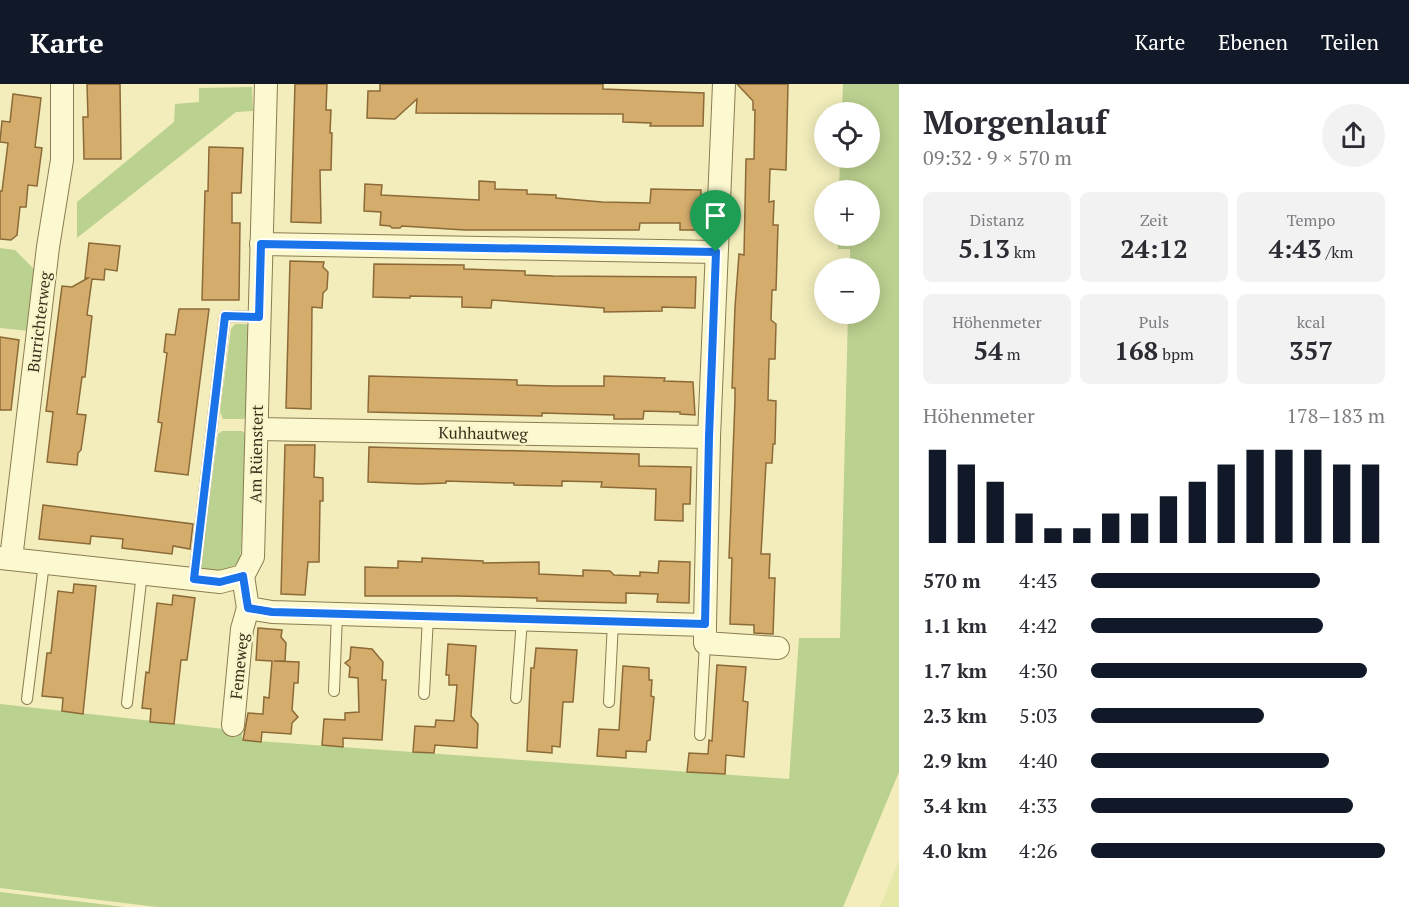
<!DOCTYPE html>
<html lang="de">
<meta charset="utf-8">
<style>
:root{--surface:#fff;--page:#f2f2f3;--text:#2b2b33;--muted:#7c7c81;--accent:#111827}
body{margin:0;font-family:"PT Serif",serif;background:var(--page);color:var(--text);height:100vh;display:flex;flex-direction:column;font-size:22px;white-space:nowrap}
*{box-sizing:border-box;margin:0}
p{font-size:20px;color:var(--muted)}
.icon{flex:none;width:33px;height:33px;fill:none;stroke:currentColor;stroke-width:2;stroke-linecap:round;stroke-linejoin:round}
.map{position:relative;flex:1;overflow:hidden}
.panel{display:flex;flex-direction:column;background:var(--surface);width:510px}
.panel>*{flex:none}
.fabs{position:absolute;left:814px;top:18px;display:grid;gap:12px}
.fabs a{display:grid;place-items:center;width:66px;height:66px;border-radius:50%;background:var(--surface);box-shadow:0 3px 15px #0003;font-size:30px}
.pin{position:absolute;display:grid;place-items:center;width:51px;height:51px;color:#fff;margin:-62px -26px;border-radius:50% 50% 50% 0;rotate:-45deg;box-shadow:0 0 6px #0007}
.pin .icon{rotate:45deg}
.round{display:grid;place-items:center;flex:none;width:63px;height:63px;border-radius:32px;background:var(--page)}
.head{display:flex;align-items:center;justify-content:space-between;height:102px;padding:0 24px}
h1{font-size:33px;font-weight:800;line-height:45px}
.stats{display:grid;grid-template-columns:repeat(3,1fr);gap:9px;height:102px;padding:6px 24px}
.stats div{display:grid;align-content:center;border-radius:9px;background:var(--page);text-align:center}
.stats b{font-size:26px;font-weight:800}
.stats small{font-size:16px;font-weight:400}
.stats p{font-size:16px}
.chart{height:168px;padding:12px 24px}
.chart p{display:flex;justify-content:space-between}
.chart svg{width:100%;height:108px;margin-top:6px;stroke:var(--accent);stroke-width:6}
ul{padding:0 24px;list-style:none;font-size:20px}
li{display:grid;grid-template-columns:96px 72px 1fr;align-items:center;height:45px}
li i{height:15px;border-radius:8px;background:var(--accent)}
header{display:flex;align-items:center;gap:36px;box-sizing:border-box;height:84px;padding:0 30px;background:var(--accent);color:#fff}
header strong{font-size:28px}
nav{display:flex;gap:33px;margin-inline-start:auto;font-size:21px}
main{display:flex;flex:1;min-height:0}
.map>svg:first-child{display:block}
.farmland{fill:#e5e8a8}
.green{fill:#bbd18f}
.building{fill:#d4ad6d;stroke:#8c6a37;stroke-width:1.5}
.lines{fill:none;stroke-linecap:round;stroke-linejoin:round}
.lane-casing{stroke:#8b7c53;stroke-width:12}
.street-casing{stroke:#8b7c53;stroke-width:24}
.lane{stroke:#fcf8cf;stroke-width:10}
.street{stroke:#fcf8cf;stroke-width:22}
.route-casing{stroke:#fff;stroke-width:12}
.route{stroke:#1a73e8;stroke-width:8}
.labels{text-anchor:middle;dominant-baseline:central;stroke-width:4.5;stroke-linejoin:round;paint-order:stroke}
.street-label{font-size:16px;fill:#382f1a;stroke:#f9f5cb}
</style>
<header>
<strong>Karte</strong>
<nav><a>Karte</a><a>Ebenen</a><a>Teilen</a></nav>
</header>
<main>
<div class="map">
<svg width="899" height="823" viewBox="0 0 899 823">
<rect width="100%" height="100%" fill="#f2edbb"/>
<polygon class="farmland" points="899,776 899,823 880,823"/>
<g class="green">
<polygon points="843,0 899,0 899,688 843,823 157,823 0,804 0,620 242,647 242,656 789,695 799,554 840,554 848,230 870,230 870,184 850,184 850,165 838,165 838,152 870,152 870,106 839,106 840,74 870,74 870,28 842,28"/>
<polygon points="252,3 253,27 236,28 77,154 77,118 174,38 175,20 199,18 199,4"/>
<polygon points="0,164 15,166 36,187 29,247 0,244"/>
<polygon points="235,240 246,240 249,244 247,330 244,335 223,335 220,327 231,245"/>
<path d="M222 347H242L249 353 240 477C226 490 217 489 200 485L218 350Z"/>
<polygon points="0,808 125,823 0,823"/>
</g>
<g class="building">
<polygon points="87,0 120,0 121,75 84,75 83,33 88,33"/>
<polygon points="295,0 327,0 326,26 331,26 330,49 332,49 331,86 320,86 321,139 291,138"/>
<polygon points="380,0 603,0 603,5 704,9 703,42 650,42 651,39 623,38 623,30 416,29 417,15 395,35 367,34 368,7 380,7"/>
<polygon points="737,0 788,0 786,86 770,85 769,118 774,117 773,141 778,141 776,206 772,206 771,236 776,240 775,275 769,275 768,316 776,317 775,360 773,360 772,379 766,379 761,470 770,470 769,494 775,494 773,550 754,549 754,541 730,540 732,474 729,474 735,316 735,304 732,304 735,223 739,170 744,171 746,75 754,75 755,26 753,26 753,17"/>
<polygon points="13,10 41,14 35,63 42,64 37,102 28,101 26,123 20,123 17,151 11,156 0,155 0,107 2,107 8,59 0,58 0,57 2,37 10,38"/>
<polygon points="209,63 243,64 241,109 232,109 232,139 240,139 239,216 202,216 205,107 208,107"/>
<polygon points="479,97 495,98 495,105 527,106 527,110 556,111 556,114 602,118 650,119 651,105 701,106 700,146 680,146 680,139 640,139 639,146 465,146 402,142 400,144 392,144 390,142 380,141 381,128 364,127 365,100 382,101 381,111 479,116"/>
<polygon points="89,159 120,162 117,187 105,185 104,196 92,195 87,231 92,232 85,293 82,293 77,330 86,331 81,366 78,369 77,381 47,378 53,328 46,327 62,202 72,203 88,194 85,194"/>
<polygon points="290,177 324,178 323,183 328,188 327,205 323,209 322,224 312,223 311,325 286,324"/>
<polygon points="374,180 464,181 464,185 525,187 525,191 553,192 696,193 695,224 662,223 662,227 604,228 604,224 492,216 491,224 462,223 462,213 410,212 410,214 373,213"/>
<polygon points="179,225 209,225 188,391 155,387 162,339 158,338 167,269 164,268 166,250 175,251"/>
<polygon points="0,253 19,256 11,326 0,326"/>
<polygon points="369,292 517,296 517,301 555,302 604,302 604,292 665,294 664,297 693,298 695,331 680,330 680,328 644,327 643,335 614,335 614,331 542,329 542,332 368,328"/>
<polygon points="285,361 315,361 314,393 323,394 323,417 320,417 319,478 308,478 305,511 281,510"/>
<polygon points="369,363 639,370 639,382 691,383 690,420 683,420 683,437 655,436 656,405 601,403 602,398 562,397 562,402 514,401 514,399 446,397 446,399 419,400 368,398"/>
<polygon points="43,421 193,440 190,465 173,462 172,470 122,464 123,455 91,452 90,460 39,455"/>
<polygon points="422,474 483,477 483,479 539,478 539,490 583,492 583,486 610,487 614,491 640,492 640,488 658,489 659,477 690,478 689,519 657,518 658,510 626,509 626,519 537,517 537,514 457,512 365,512 365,483 398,484 398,477 422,478"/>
<polygon points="74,500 96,502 83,630 62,627 63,614 42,612 47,569 51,569 58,507 73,509"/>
<polygon points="173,511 195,514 187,576 181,576 174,640 150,638 151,625 142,624 146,588 149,589 157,519 172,521"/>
<polygon points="258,544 282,546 281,553 286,559 285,577 274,577 299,578 298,599 294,599 292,626 298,633 292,639 291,650 262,648 261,658 243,656 248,629 263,630 264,613 269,614 272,577 256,576"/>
<polygon points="448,560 476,562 471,632 478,640 477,664 435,661 434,669 413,668 415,642 435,643 436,636 454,637 457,601 449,601 449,591 446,591"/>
<polygon points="351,563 372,565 383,578 382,596 386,596 382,656 343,654 343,663 322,661 324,635 345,636 345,629 359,628 358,594 349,593 350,583 345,579 350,575"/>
<polygon points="536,564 577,566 573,618 563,618 560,663 552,662 552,669 527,667 531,584 534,584"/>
<polygon points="717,581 746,583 743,617 748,618 744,673 726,671 725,690 687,688 689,669 708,670 709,656 712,657"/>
<polygon points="623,582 649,584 649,596 652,596 651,612 654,613 650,656 647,657 646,668 626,667 626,674 597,672 599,645 619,646"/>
</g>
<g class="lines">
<defs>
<g id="lane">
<polyline points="194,495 225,232 259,233"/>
<polyline points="334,607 337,530"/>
<polyline points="424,610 428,533"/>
<polyline points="516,614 522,536"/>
<polyline points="27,615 44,479"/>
<polyline points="609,618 613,538"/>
<polyline points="127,619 142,489"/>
<polyline points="700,651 705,559"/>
</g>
<g id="street">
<polyline points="261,160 716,168"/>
<polyline points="257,345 709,353"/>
<polyline points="0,474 220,498 243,492 253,473 266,0"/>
<polyline points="11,475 48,163 62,76 62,0"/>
<polyline points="243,492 248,524 272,528 705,541 705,559 778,564"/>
<polyline points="705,541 709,353 724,0"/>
<polyline points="233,641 242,545 248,524"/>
</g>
</defs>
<use href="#lane" class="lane-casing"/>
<use href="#street" class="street-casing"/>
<use href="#lane" class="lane"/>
<use href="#street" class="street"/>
</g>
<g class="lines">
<defs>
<polygon id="route" points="261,160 716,168 709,353 705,540 272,528 248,524 243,492 220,498 194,495 225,232 259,233"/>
</defs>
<use href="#route" class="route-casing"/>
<use href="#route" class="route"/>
</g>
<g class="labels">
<g class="street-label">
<text transform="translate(39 238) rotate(-83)">Burrichterweg</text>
<text transform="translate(483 349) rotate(1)">Kuhhautweg</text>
<text transform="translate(256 370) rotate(-89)">Am Rüenstert</text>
<text transform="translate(239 582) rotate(-84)">Femeweg</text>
</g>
</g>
</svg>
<div class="fabs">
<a><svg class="icon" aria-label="locate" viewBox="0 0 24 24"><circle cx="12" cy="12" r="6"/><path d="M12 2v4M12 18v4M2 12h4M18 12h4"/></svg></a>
<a>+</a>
<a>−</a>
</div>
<div class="pin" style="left:716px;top:168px;background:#1e9e55"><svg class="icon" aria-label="arrive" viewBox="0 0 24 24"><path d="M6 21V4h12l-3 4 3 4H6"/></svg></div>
</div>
<section class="panel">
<div class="head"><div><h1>Morgenlauf</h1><p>09:32 · 9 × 570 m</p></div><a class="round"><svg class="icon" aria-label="share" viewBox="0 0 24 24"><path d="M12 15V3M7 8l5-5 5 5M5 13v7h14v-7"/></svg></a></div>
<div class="stats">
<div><p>Distanz</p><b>5.13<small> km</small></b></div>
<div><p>Zeit</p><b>24:12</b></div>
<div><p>Tempo</p><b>4:43<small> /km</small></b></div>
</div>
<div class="stats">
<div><p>Höhenmeter</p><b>54<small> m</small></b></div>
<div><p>Puls</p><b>168<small> bpm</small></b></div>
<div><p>kcal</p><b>357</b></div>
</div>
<div class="chart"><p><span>Höhenmeter</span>178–183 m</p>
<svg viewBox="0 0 160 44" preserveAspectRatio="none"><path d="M5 44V6M15 44V12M25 44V19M35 44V32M45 44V38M55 44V38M65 44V32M75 44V32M85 44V25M95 44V19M105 44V12M115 44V6M125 44V6M135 44V6M145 44V12M155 44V12"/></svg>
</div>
<ul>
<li><b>570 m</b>4:43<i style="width:78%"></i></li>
<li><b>1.1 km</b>4:42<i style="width:79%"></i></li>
<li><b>1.7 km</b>4:30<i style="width:94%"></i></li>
<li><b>2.3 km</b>5:03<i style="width:59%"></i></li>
<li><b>2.9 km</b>4:40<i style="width:81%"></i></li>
<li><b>3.4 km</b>4:33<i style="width:89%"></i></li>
<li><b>4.0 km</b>4:26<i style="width:100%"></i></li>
</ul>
</section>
</main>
